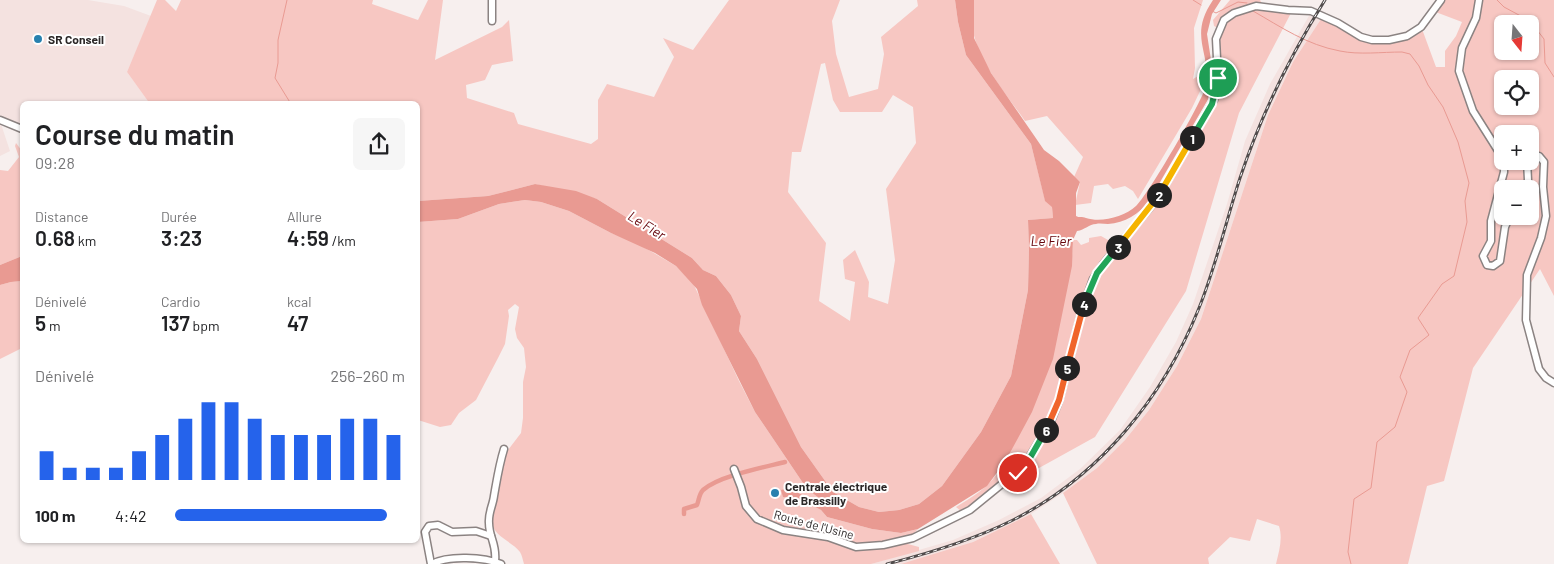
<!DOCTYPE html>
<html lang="fr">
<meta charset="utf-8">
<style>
:root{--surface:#fff;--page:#f6f6f6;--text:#202124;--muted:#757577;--accent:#2563eb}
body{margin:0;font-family:Barlow,sans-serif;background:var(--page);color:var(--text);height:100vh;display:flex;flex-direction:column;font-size:19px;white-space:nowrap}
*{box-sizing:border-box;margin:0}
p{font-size:16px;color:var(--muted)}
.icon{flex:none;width:28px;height:28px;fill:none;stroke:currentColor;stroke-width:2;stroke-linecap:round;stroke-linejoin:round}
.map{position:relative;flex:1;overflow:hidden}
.sheet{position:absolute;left:20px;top:101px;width:400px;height:442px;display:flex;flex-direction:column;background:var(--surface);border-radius:8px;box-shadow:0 1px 4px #0004}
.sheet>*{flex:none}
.needle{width:32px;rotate:163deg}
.controls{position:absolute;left:1494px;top:15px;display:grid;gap:10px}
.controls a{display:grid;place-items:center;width:45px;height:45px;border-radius:8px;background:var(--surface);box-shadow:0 1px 4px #0004;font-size:25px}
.pin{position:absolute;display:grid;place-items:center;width:42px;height:42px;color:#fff;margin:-21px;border:2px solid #fff;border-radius:50%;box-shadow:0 1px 5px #0007}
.km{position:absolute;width:25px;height:25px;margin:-12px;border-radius:50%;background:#222;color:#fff;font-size:14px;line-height:25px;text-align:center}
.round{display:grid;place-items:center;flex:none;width:52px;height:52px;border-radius:8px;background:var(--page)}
.summary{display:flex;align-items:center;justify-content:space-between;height:85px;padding:0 15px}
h1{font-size:28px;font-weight:600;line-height:38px}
.stats{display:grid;grid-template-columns:repeat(3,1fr);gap:8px;height:85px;padding:5px 15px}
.stats div{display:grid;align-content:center}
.stats b{font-size:21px;font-weight:600}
.stats small{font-size:14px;font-weight:400}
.stats p{font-size:14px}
.chart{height:140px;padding:10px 15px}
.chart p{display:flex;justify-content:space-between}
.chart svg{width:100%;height:90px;margin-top:5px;stroke:var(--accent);stroke-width:6}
ul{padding:0 15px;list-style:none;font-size:16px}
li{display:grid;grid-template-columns:80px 60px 1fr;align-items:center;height:38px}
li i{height:12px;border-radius:6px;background:var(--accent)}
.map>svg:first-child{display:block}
.built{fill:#f4e2e0}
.green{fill:#f7c7c2;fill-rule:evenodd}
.water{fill:#e99a92}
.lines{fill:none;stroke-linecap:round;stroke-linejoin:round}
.stream{stroke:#e99a92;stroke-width:1}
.canal{stroke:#e99a92;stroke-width:4.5}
.minor-casing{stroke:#8b8382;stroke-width:9}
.minor{stroke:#fff;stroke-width:6}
.rail-casing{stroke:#514c4c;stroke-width:3}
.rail{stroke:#fff;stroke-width:1;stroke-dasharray:4;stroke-linecap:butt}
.split-1-casing{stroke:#fff;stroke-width:10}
.split-2-casing{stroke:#fff;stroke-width:10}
.split-3-casing{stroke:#fff;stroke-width:10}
.split-4-casing{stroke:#fff;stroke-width:10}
.split-5-casing{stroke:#fff;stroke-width:10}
.split-6-casing{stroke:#fff;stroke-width:10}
.split-7-casing{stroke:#fff;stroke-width:10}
.split-1{stroke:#22a559;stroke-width:6}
.split-2{stroke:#f5b400;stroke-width:6}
.split-3{stroke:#f5b400;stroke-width:6}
.split-4{stroke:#22a559;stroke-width:6}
.split-5{stroke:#f0652b;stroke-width:6}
.split-6{stroke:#f0652b;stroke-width:6}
.split-7{stroke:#22a559;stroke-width:6}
.poi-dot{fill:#2881af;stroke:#fff;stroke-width:2}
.labels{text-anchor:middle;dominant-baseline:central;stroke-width:4;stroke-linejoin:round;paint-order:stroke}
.poi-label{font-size:12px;font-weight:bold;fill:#2b2727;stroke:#fff;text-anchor:start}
.street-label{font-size:12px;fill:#2b2727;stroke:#fff}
.water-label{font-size:14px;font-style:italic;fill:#66050b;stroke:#fff}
</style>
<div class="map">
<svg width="1554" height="564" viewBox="0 0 1554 564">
<rect width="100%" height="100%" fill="#f7efee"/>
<g class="built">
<polygon points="0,0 88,0 124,6 151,16 127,72 150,104 22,104 22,133 1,124 10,151 0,156"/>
<polygon points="1310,14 1321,19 1293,62 1268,115 1201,319 1177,366 1149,410 1125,440 1097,468 1063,493 1031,514 973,542 939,554 901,564 871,564 953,540 999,520 1041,498 1080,469 1120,430 1150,387 1176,342 1193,304 1227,204 1245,141 1270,84"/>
</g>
<g class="green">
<path d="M157 0H165L176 11 181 0H373L372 4 418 20 428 0H443L435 60 502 27 509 20 513 61 492 65 485 80 466 85 467 98 514 113 518 124 591 144 598 139V100L607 84 654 97 674 57 663 38 693 50 729 0H840L832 21 836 54 849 97 878 89 884 54 881 37 918 6 917 0H955L958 22 966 55 1031 144 1045 200 1052 206 1053 218 1028 220 1029 249 1028 290 1011 376 981 432 942 486 919 504 899 510 879 512 859 507 833 492 801 447 757 359 739 331 741 316 731 295 716 276 703 270 692 258 597 199 535 184 488 196 418 201V104H150L127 72ZM825 63 833 100 840 112H882L893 95 913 107 916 143 886 189 895 260 888 304 868 297 869 282 855 250 843 260 845 279 855 282 850 321 819 301 826 243 788 192 792 152H801L821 64Z"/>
<path d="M974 0H1203L1194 28 1195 68 1193 79 1200 75 1202 76V87L1192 108 1138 199 1133 191 1125 186 1113 189 1108 184 1094 186 1091 203 1075 205 1080 182 1074 177 1083 157 1047 116 1025 121C1002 88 961 43 974 0Z"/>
<path d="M1230 0H1260L1265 9 1291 13 1239 113 1186 291 1095 437 1039 468 1014 471 962 512 956 507C971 498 987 488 997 474 1016 447 1025 414 1035 383 1052 336 1072 290 1073 240H1077L1081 245 1089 242V238L1101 236 1122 248 1215 102 1221 79 1218 40 1220 29 1214 26 1213 20Z"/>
<path d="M1440 0H1554V296L1540 269 1473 368 1444 481 1427 486 1408 564H1276C1279 551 1283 539 1279 526L1257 519 1250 541 1230 537 1208 558 1209 564H1097L1063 493 1097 468 1125 440 1149 410 1177 366 1201 319 1268 115 1293 62 1321 19C1362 38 1379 58 1422 29L1436 67H1445V51L1456 36 1462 22 1433 11ZM1502 24H1530V51H1502ZM1502 79H1530V106H1502ZM1502 134H1530V161H1502ZM1502 189H1530V216H1502Z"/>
<polygon points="16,143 22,151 22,256 0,265 0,170 8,171 19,157 15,146"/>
<path d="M525 200 541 202 569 211 611 233 635 242 676 266 693 283 739 381 755 412 807 489 819 498 814 499 787 488 785 496 797 498 821 510 827 517 872 529 901 533 918 529 904 543 919 547V551L871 564H524C523 561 522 555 520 552 512 541 493 537 491 520L498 494 500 472 505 454 521 433 523 418V382L526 367 524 348 517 338 515 329 519 307 515 304 508 310 509 316 505 344 498 358 476 400 459 413 451 425 440 427 418 420V222L458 219 499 204Z"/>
<polygon points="22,281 22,348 0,359 0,285 11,282"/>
<polygon points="1031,514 1060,564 901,564 973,542"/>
</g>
<g class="water">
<path d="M955 0H974V38L991 73 1044 150 1059 161 1080 182 1076 193V216C1079 218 1082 216 1086 218 1101 223 1124 217 1136 206 1147 197 1202 102 1205 88 1213 53 1187 38 1213 0H1221L1212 14 1207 34 1213 73 1210 96 1149 201C1139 214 1125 223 1108 224 1104 224 1100 223 1096 224 1089 224 1085 230 1077 231L1073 240 1072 266 1053 359 1032 412 1005 462 987 486 918 529 901 533 872 529 827 517 821 510 797 498 783 497 781 490C795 487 808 502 819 498L807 489 755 412 702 305 697 289 676 266 655 253 611 233 569 211 541 202 525 200 499 204 458 219 418 222V201L488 196 535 184 576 191 597 199 692 258 703 270 716 276 731 295 741 316 739 331 757 359 801 447 833 492 859 507 879 512 899 510 919 504 942 486 981 432 1011 376 1028 290 1029 249 1028 220 1053 218 1052 207 1045 201 1031 144 966 55 958 22Z"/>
<polygon points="22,256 22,281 11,282 0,285 0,265"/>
</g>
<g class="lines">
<g class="stream">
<polyline points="287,0 278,40 278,63 275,78 291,104"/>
<polyline points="1193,0 1201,5"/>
<polyline points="1497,0 1504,7 1530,21 1544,39 1545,63 1554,77"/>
<polyline points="1212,11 1216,13 1238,2 1247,3"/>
<path d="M1253 11C1281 27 1307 45 1340 51 1359 55 1382 52 1402 52L1410 54 1419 66 1428 85 1443 107 1458 142 1469 183 1465 201 1467 222 1454 276 1442 284 1418 318 1429 335 1410 350 1400 377 1407 392 1395 427 1377 442 1371 488 1354 499 1348 552 1351 564"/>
</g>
<path class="canal" d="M684 514V509L697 505C699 500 699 494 703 490 718 476 765 467 785 462"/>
<defs>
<g id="minor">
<polyline points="1479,0 1476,18 1462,48 1459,71 1473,111 1502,157"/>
<polyline points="492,21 492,0"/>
<polyline points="0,120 22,129"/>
<polyline points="1530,158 1539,156 1544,162 1543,187 1546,216 1541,238 1527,275 1526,320 1539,369 1546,378 1554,383"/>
<polyline points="1504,161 1504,172 1491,221 1491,241 1483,256 1487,265 1493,266 1500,261 1505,227 1510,216"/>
<polyline points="1525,189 1528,180 1527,161"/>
<polyline points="734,469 741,487 746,506 757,519 783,530 828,537 856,547 883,545 913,538 970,510 1024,466 1051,421 1059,401 1082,310 1093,279 1104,263 1157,199 1214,100 1218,78 1216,39 1224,20 1234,13 1256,6 1288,10 1311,11 1338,23 1361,37 1372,40 1389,40 1407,36 1421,27 1441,0"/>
<path d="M495 561C497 544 489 538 489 523 488 513 493 505 494 496 497 479 499 465 504 449"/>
<polyline points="431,564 425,532 429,526 438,525 452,532 476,531 491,536"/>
<path d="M432 564C448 555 484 557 501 564"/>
</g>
</defs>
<use href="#minor" class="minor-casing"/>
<use href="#minor" class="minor"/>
<defs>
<path id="rail" d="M887 564C930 553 973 540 1013 520 1100 476 1163 398 1199 308 1216 266 1226 221 1240 178 1261 115 1290 56 1325 0"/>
</defs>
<use href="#rail" class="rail-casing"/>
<use href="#rail" class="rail"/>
</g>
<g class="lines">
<defs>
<polyline id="split-1" points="1192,138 1212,104 1218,78"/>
<polyline id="split-2" points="1159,195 1192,138"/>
<polyline id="split-3" points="1118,247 1159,195"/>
<polyline id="split-4" points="1084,304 1097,273 1118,247"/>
<polyline id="split-5" points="1067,368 1084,304"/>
<polyline id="split-6" points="1046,430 1059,400 1067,368"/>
<polyline id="split-7" points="1018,473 1027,463 1046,430"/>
</defs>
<use href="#split-1" class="split-1-casing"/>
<use href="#split-2" class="split-2-casing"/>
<use href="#split-3" class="split-3-casing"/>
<use href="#split-4" class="split-4-casing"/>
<use href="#split-5" class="split-5-casing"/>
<use href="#split-6" class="split-6-casing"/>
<use href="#split-7" class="split-7-casing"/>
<use href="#split-1" class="split-1"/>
<use href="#split-2" class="split-2"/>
<use href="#split-3" class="split-3"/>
<use href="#split-4" class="split-4"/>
<use href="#split-5" class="split-5"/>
<use href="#split-6" class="split-6"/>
<use href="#split-7" class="split-7"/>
</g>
<g class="poi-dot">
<circle cx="38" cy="39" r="5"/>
<circle cx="775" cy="493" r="5"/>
</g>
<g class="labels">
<g class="poi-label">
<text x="48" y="39">SR Conseil</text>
<text x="785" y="486">Centrale électrique<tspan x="785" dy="14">de Brassilly</tspan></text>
</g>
<g class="street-label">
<text transform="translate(814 524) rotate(15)">Route de l'Usine</text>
</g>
<g class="water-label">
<text transform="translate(647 225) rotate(32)">Le Fier</text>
<text x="1051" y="240">Le Fier</text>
</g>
</g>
</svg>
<div class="controls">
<a><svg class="needle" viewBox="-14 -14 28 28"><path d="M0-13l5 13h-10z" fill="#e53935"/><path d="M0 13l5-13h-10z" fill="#757577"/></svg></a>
<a><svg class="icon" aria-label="locate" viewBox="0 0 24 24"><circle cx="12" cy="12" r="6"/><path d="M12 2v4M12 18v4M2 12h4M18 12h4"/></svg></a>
<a>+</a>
<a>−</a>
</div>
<div class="pin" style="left:1218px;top:78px;background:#1e9e55"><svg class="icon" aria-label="arrive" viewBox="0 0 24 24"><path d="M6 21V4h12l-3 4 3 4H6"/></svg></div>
<div class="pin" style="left:1018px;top:473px;background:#d93025"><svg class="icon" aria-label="check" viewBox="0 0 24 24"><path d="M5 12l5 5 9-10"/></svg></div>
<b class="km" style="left:1192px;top:138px">1</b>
<b class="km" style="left:1159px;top:195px">2</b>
<b class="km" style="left:1118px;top:247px">3</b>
<b class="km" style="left:1084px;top:304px">4</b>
<b class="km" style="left:1067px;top:368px">5</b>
<b class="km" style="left:1046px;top:430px">6</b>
<section class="sheet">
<div class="summary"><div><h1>Course du matin</h1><p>09:28</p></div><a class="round"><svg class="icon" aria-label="share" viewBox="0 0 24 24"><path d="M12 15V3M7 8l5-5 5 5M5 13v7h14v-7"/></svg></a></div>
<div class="stats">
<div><p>Distance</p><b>0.68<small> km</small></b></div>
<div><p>Durée</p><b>3:23</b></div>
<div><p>Allure</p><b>4:59<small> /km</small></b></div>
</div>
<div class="stats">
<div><p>Dénivelé</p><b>5<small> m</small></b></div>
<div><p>Cardio</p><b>137<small> bpm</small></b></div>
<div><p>kcal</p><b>47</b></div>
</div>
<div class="chart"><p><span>Dénivelé</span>256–260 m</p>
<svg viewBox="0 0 160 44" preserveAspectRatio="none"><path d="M5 44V30M15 44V38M25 44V38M35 44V38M45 44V30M55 44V22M65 44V14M75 44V6M85 44V6M95 44V14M105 44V22M115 44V22M125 44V22M135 44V14M145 44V14M155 44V22"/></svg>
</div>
<ul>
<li><b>100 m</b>4:42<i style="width:92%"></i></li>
</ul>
</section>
</div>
